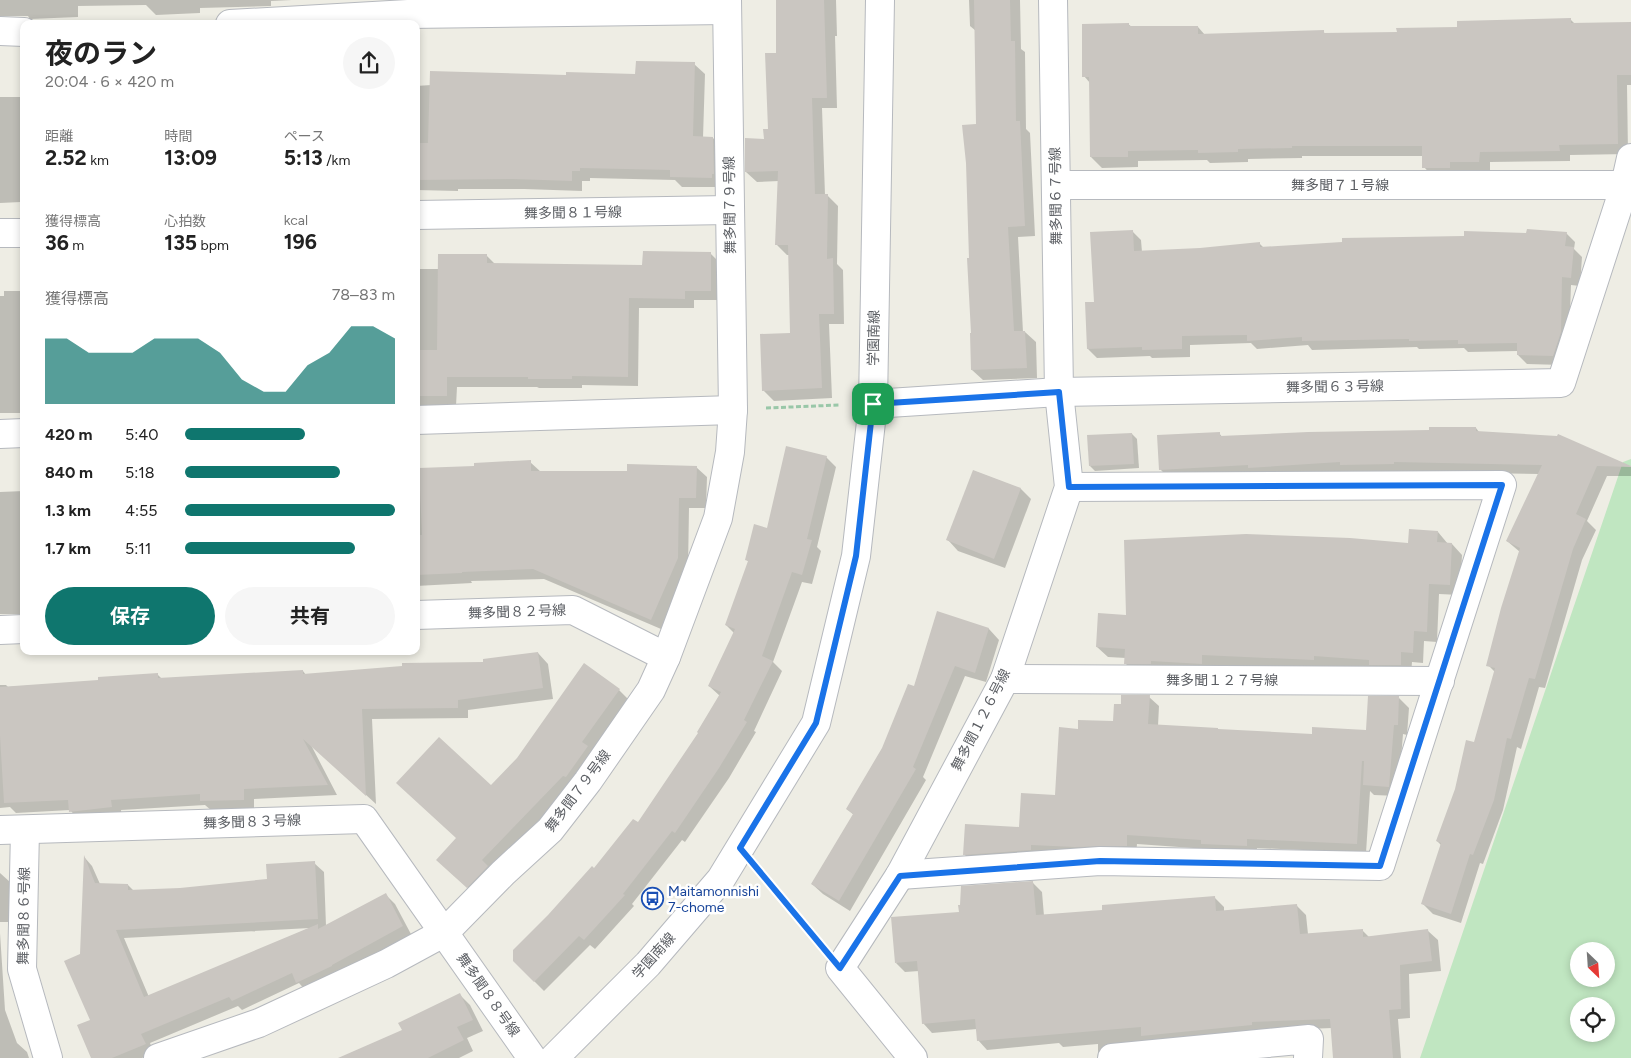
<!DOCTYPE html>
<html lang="ja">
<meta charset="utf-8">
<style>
:root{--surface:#fff;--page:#f6f6f6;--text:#222;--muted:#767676;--accent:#0f766e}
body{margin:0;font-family:Figtree,"Noto Sans JP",sans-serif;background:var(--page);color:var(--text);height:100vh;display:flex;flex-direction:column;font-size:19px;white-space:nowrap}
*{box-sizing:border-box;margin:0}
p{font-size:16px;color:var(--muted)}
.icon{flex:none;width:28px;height:28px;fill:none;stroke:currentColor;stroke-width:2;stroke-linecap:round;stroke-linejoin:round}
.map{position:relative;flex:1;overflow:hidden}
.details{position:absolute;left:20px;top:20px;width:400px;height:635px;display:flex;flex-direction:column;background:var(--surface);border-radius:10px;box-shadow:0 2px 8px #0003}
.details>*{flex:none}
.needle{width:32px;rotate:155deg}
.tools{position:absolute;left:1570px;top:942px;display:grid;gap:10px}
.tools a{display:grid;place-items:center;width:45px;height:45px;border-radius:50%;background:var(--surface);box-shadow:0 2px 8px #0003;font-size:25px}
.pin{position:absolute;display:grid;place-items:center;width:42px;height:42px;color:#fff;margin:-21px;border-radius:10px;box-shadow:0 2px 8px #0006}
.round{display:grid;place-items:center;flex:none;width:52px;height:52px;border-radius:26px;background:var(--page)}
.overview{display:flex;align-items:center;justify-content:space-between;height:85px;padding:0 25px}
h1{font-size:28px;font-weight:700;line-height:38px}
.stats{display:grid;grid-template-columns:repeat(3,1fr);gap:8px;height:85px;padding:5px 25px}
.stats div{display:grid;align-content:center}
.stats b{font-size:21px;font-weight:700}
.stats small{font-size:14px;font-weight:400}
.stats p{font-size:14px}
.chart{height:140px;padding:10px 25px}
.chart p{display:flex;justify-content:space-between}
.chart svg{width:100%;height:90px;margin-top:5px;fill:var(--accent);opacity:.7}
.primary-button{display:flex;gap:10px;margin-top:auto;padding:10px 25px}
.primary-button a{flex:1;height:58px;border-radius:30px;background:var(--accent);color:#fff;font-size:20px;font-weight:700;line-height:58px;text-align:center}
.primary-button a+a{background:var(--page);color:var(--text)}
ul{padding:0 25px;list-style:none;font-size:16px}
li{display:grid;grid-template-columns:80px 60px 1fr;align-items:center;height:38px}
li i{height:12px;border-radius:6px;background:var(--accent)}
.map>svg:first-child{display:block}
.green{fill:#c0e6c1;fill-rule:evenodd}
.shadow{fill:#0003;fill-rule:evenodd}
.building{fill:#cac6c1}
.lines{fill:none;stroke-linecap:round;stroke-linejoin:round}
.minor-casing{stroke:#b6b9be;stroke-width:30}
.path{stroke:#99c7a8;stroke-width:3;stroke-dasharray:5 2.5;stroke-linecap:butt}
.minor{stroke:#fff;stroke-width:28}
.route-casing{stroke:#fff;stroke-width:10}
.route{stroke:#1a73e8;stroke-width:6}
.labels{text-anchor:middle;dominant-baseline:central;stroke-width:5;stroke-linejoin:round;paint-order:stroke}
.street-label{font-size:14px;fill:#5c5f64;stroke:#fff}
.transit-label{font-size:14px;fill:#164399;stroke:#fff;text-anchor:start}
</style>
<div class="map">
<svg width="1631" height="1058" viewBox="0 0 1631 1058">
<rect width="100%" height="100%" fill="#eeede4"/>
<path class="green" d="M1631 459V1058H1420L1623 462ZM1579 951H1606V979H1579ZM1579 1006H1606V1034H1579Z"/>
<g class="shadow">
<polygon points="0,0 292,0 271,1 271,6 200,8 200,13 156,15 146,5 78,6 78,17 30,19 28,16 0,16"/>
<polygon points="777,0 836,0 837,36 835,36 837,108 822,108 825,195 827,195 838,206 837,264 843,270 844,324 829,324 832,398 774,401 763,390 791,334 789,255 787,255 777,245 779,181 757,182 746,172 769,130 778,54"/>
<polygon points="969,0 1020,0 1021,49 1025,52 1026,129 1030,133 1035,236 1018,237 1023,332 1025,332 1036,342 1037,378 983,380 972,370 977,125 976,31 970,26"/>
<polygon points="1571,20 1575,24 1631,23 1631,85 1627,85 1628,154 1570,155 1570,161 1490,162 1490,172 1434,178 1424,167 1424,156 1302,156 1302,158 1248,159 1248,162 1210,163 1207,160 1138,161 1138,167 1102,168 1091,157 1090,83 1084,76 1128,24 1132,27 1198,27 1205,35 1323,31 1326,35 1398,33"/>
<polygon points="694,64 705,74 703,138 713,138 723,149 722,187 682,187 675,180 590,178 590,181 582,181 582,191 524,189 458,189 458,191 416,190 416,86 567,76 637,76"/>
<polygon points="0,97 24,97 24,205 21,202 0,203"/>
<polygon points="1132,231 1141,240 1142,252 1200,250 1259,243 1264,248 1465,237 1566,233 1575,242 1574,249 1582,257 1580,286 1571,285 1569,342 1562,365 1527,364 1518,355 1518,351 1468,352 1464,348 1419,349 1417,347 1312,350 1308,345 1257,349 1251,343 1190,345 1190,357 1152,358 1150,356 1097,358 1088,349 1095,303"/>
<polygon points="710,253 720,263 720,300 694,300 694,308 639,308 638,386 582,385 582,388 539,388 537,387 457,387 456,406 416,406 416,269 439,269 486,255 495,264 644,266"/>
<polygon points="4,291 24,291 24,413 0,413 0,296 4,296"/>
<polygon points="1476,428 1479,432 1558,437 1558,435 1631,467 1631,476 1607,476 1587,521 1596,530 1582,560 1545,688 1539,687 1521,749 1517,747 1503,810 1483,864 1480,863 1461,923 1433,914 1423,904 1441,845 1437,841 1475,743 1495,672 1488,665 1520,552 1507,541 1539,474 1404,472 1351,474 1349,472 1259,477 1170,479 1160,469 1219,433 1223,438 1430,431"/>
<polygon points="1132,434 1137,439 1139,468 1095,471 1090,466"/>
<polygon points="826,457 836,467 817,547 821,551 812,584 802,582 773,662 782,671 754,731 756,732 729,778 685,842 682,840 632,904 634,906 595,949 590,945 544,991 514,961 595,870 638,824 699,733 720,696 709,686 734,633 726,625 749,562 746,559"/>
<polygon points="530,462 541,472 628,473 696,467 707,477 706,508 689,508 688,569 661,629 544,579 471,581 472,583 416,586 416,470 476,467"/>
<polygon points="974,471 1021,489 1031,499 1005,568 958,551 948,540"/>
<polygon points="24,491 24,614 0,614 0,492"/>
<polygon points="1438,532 1448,544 1452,544 1462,555 1460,595 1439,594 1437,642 1424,641 1423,663 1412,662 1411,675 1375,669 1324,666 1324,670 1212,665 1212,674 1136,674 1125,663 1126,658 1108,657 1097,647 1128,616 1410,544"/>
<polygon points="938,613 989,629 999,640 986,682 965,676 923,777 926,780 850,911 823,894 812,884 854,815 847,809 884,748 915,688"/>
<polygon points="538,653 548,664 553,699 468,710 468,718 372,719 376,804 311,745 337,795 254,799 254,810 212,811 205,805 121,810 122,818 81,822 70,810 16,813 10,807 0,808 0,685 6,685 8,687 100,681 158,675 162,679 303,671 306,675 485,664"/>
<polygon points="584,665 619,690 629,700 592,751 597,756 574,784 491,870 477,896 447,869 457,839 491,786 518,759"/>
<polygon points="1149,697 1159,706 1158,726 1218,729 1220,731 1313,735 1367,731 1399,698 1409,708 1407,735 1403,734 1398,796 1374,795 1370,791 1366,853 1257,848 1256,856 1212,854 1207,849 1137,844 1136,855 974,864 964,854 1020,828 1056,796 1079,730 1114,723 1122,705"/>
<path d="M85 858 92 866 100 884 128 885 134 891 180 889 268 880 314 863 324 872 326 926 386 895 395 904 412 936 306 991 299 983 242 1010 238 1006 150 1043 154 1053 142 1058H92L91 1021 81 955ZM310 928 149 997 124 938Z"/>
<polygon points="0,873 10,882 11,922 0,922"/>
<polygon points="1033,883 1042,892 1044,916 1104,911 1214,897 1224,907 1224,912 1297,906 1306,915 1308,934 1362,930 1369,937 1428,931 1438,940 1441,971 1409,974 1410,1018 1398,1019 1401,1058 1334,1058 1332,1028 1261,1031 1102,1058 1098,1054 1098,1044 1063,1047 1059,1043 987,1050 978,1040 977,1029 932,1033 923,1023 919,971 905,972 896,963 960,913"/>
<polygon points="0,933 5,1010 17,1043 27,1052 29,1058 0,1058"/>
<polygon points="459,994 470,1005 483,1031 467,1038 473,1051 459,1058 341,1058 403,1031"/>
</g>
<g class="building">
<polygon points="776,0 824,0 827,98 812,98 815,194 828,194 827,259 833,258 834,314 819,314 822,388 762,391 760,334 790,333 788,245 775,245 778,171 745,172 745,138 764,139 763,129 768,129 765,53 776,53"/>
<polygon points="974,0 1010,0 1011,41 1015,41 1016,121 1020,121 1025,226 1008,227 1014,331 1025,331 1027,368 971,370 970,333 971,333 967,258 969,258 966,163 962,125 976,124"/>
<polygon points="1571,18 1571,23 1631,22 1631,75 1617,75 1618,144 1559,145 1560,151 1480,152 1479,162 1450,162 1450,168 1422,168 1422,146 1292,146 1292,148 1238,149 1238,152 1198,153 1198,150 1128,151 1128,157 1090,157 1089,77 1082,77 1082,24 1129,23 1129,26 1198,26 1198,34 1324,30 1324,33 1397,32 1396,28 1457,27 1457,21"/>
<polygon points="636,61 695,62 693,136 713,137 714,174 712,174 712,178 670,177 670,170 580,168 580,171 572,171 572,181 513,179 416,180 416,143 428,143 430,71 566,75 566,72 635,74"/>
<polygon points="1527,229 1567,232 1565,246 1574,247 1571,278 1562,277 1561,332 1553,356 1517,355 1517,343 1458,344 1458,340 1409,341 1409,339 1302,341 1302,337 1247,341 1247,335 1182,336 1182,349 1142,350 1142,347 1087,349 1085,302 1094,302 1090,232 1133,230 1134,251 1200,248 1260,242 1260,247 1342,242 1342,238 1464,236 1464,231 1526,233"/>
<polygon points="643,251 711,252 711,291 685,291 685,299 629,298 628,377 572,376 572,379 528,379 528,377 447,377 447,396 416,396 416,350 437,350 438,254 487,254 487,263 642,265"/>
<polygon points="1429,427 1476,427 1476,431 1557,436 1558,434 1631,466 1631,467 1597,466 1576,514 1586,519 1573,549 1535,679 1529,678 1511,739 1507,738 1494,800 1473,855 1470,854 1451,914 1421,904 1441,843 1436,841 1455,789 1466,740 1474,742 1495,668 1486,666 1501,608 1520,548 1506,541 1542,465 1394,462 1394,464 1340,465 1340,462 1248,468 1248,465 1159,470 1157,435 1220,432 1220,436 1308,432 1429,430"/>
<polygon points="1132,433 1134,464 1089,466 1087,435"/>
<polygon points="786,446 827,456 807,539 812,540 802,575 792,572 762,656 773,661 744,720 747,722 719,768 675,833 672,831 623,894 625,895 584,940 579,936 534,982 513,961 513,950 548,915 592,866 594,868 633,819 638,822 698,733 697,732 721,692 708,686 735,629 725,625 748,561 745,560 754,524 767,528"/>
<polygon points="531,460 531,471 627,471 627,464 697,466 696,498 679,498 678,558 651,620 533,569 462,572 462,573 416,575 416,535 422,535 419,468 474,466 474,463"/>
<polygon points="973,470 1021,488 994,559 946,540"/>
<polygon points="1409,529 1438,531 1437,542 1452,543 1450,585 1429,584 1427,632 1414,631 1413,653 1401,652 1401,665 1369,665 1369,660 1314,656 1314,660 1202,655 1202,664 1151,661 1151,664 1124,664 1125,649 1096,647 1098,613 1126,615 1124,540 1246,534 1350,538 1408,543"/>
<polygon points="937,611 989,628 975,673 955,666 913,767 916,769 839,901 811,884 853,814 846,809 882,748 908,684 914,686"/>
<polygon points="538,652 543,688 458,700 458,708 362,709 366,796 303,739 328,785 244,789 244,800 200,801 200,794 111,800 112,807 69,812 68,800 4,803 0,736 0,687 98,680 98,677 158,673 158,678 303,670 303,674 402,666 402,663 483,662 483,659"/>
<polygon points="584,663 620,689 582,742 588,746 566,777 563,776 482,860 488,866 467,888 436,860 456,838 396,783 439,737 491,785 517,758"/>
<polygon points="1121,695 1150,695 1148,724 1218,728 1218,729 1312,734 1312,727 1366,730 1368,696 1399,696 1398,725 1394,725 1389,787 1363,785 1364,761 1362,761 1357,844 1247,839 1247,846 1201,844 1201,840 1127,835 1127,846 1075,847 1031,845 1031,850 963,855 965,824 1019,827 1021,793 1055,795 1059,727 1078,729 1078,720 1113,721 1114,704 1121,704"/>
<polygon points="84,855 95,883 128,884 128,890 180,888 267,879 266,864 315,861 318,919 116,930 144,997 318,924 318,929 386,893 403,926 332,965 332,966 296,983 292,973 232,1001 229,997 141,1034 146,1044 112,1058 91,1058 77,1025 90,1020 64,961 80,954"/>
<polygon points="1033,881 1036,915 1102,910 1102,905 1215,896 1216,911 1297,904 1300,934 1363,929 1363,937 1428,929 1432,961 1400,965 1401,1009 1389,1010 1393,1058 1333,1058 1330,1019 1252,1022 1252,1025 1141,1036 1141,1027 977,1041 975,1019 922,1024 917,961 895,963 891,917 959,912 958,905 960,905 961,886"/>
<polygon points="460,993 473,1020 457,1027 464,1040 428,1058 338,1058 402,1030 398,1023"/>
</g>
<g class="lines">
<defs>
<g id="minor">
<polyline points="230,24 408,14 727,10"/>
<polyline points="0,31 24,32"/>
<polyline points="1056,185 1625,185"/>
<polyline points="416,215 730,210"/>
<polyline points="0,233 24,233"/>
<polyline points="873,404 1059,392 1561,383 1625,185 1631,158"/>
<polyline points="416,420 733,410"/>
<polyline points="0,434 24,433"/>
<polyline points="416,615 573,610 666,657"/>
<polyline points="0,630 24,629"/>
<polyline points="1005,679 1440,681"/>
<polyline points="0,830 364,819 532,1058"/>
<polyline points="25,830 22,969 48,1058"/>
<polyline points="900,875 1100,861 1380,866 1502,485 1069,487"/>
<polyline points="158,1058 259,1023 386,964 445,932 503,873 550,830 588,781 651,690 666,657 718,518 730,452 733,410 727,0"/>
<polyline points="554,1058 648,964 721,879 816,723 856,556 873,404 880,0"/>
<polyline points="913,1058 840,968 900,875 1005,679 1069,487 1059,392 1053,0"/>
<polyline points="1112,1058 1309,1039 1308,1058"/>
</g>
</defs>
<use href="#minor" class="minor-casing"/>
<g class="path">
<polyline points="766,408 840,405"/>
<polyline points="762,874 818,942"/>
</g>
<use href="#minor" class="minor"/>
</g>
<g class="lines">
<defs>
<polygon id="route" points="1059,392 1069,487 1502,485 1380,866 1100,861 900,876 840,968 740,848 816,723 856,556 873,404"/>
</defs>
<use href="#route" class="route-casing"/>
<use href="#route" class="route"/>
</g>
<defs>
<symbol id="bus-ring" viewBox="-11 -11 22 22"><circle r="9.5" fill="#fff" stroke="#1a4fb4" stroke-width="1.5"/><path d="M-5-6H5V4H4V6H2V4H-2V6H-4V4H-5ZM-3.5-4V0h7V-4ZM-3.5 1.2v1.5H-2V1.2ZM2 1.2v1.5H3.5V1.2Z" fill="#1a4fb4"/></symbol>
</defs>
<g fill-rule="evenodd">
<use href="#bus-ring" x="640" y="886" width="25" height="25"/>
</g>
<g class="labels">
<g class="street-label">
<text x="1340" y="185">舞多聞７１号線</text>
<text transform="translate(1056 196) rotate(-91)">舞多聞６７号線</text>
<text transform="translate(730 205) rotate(-91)">舞多聞７９号線</text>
<text transform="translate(573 213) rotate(-1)">舞多聞８１号線</text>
<text transform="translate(874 338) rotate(-89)">学園南線</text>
<text transform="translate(1335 387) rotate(-1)">舞多聞６３号線</text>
<text transform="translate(517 612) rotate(-2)">舞多聞８２号線</text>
<text x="1222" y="680">舞多聞１２７号線</text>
<text transform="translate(981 720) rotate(-63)">舞多聞１２６号線</text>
<text transform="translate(578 791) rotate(-53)">舞多聞７９号線</text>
<text transform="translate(252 822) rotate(-2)">舞多聞８３号線</text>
<text transform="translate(24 916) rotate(-89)">舞多聞８６号線</text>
<text transform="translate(654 956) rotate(-48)">学園南線</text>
<text transform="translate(488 995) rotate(55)">舞多聞８８号線</text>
</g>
<g class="transit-label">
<text x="668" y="891">Maitamonnishi<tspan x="668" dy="16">7-chome</tspan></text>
</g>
</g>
</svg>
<div class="tools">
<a><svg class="needle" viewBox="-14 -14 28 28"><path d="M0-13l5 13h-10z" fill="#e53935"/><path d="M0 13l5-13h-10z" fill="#767676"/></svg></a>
<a><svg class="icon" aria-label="locate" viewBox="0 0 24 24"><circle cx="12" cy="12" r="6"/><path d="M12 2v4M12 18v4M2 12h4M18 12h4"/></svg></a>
</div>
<div class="pin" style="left:873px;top:404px;background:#1e9e55"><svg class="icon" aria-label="arrive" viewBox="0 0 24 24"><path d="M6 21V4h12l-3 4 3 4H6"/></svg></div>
<section class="details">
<div class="overview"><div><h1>夜のラン</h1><p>20:04 · 6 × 420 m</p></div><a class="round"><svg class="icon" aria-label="share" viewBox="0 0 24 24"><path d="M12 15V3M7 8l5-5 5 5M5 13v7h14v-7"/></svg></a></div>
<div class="stats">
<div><p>距離</p><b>2.52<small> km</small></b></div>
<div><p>時間</p><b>13:09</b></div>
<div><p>ペース</p><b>5:13<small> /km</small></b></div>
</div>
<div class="stats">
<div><p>獲得標高</p><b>36<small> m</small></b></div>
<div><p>心拍数</p><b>135<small> bpm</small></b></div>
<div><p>kcal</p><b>196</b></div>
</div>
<div class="chart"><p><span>獲得標高</span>78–83 m</p>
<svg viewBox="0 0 160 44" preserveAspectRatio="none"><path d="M0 44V12L10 12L20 19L30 19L40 19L50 12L60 12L70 12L80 19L90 32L100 38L110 38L120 25L130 19L140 6L150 6L160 12V44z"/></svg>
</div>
<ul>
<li><b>420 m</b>5:40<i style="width:57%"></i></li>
<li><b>840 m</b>5:18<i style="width:74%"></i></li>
<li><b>1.3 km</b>4:55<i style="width:100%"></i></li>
<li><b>1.7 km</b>5:11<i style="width:81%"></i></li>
</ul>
<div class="primary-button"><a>保存</a><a>共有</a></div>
</section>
</div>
